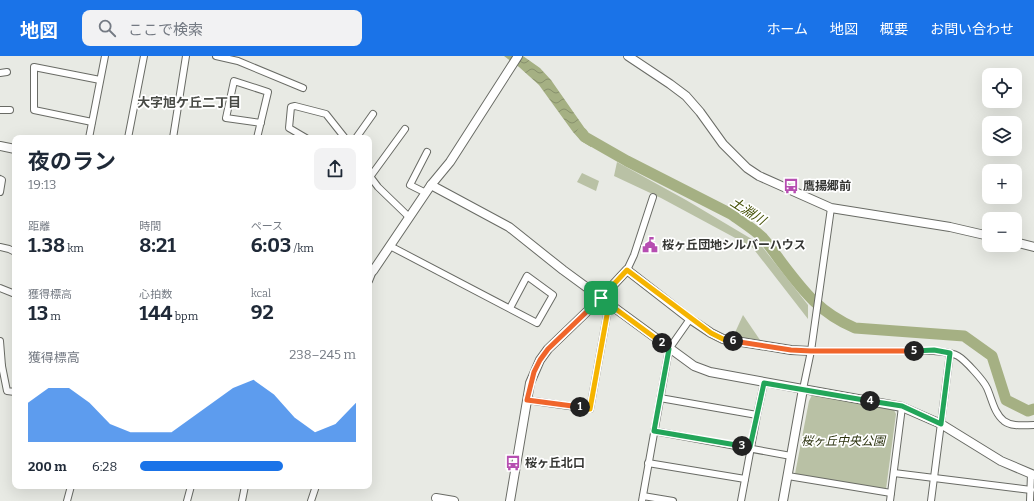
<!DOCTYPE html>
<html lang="ja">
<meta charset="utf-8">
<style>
:root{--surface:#fff;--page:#f2f2f3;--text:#1f2937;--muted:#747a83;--accent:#1a73e8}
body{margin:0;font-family:Bitter,"Noto Sans JP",serif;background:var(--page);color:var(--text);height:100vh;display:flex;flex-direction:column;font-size:15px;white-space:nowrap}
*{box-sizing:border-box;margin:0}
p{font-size:13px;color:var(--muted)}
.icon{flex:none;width:22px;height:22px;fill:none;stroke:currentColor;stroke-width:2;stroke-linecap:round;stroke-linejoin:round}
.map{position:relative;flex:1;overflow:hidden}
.sheet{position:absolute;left:12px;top:79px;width:360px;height:354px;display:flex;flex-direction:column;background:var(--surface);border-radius:8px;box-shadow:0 4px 16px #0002}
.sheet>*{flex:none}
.fabs{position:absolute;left:982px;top:12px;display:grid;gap:8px}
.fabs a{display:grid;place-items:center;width:40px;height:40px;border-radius:8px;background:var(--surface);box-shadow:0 4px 16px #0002;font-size:20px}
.pin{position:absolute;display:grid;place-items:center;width:34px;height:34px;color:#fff;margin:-17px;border-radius:8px;box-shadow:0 2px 6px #0006}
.km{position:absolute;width:20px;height:20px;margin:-10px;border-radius:50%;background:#222;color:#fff;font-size:11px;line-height:20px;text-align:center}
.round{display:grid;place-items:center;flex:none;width:42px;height:42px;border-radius:8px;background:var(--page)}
.head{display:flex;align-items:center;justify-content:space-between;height:68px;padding:0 16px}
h1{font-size:22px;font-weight:700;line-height:30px}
.metrics{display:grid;grid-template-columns:repeat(3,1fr);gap:6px;height:68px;padding:4px 16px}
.metrics div{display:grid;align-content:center}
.metrics b{font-size:20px;font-weight:700}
.metrics small{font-size:11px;font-weight:400}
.metrics p{font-size:11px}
.chart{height:112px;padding:8px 16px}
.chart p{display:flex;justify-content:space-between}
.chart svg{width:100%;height:72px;margin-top:4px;fill:var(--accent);opacity:.7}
ul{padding:0 16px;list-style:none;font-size:13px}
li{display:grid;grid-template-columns:64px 48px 1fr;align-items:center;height:30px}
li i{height:10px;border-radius:5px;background:var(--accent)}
header{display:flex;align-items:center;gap:24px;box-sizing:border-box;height:56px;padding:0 20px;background:var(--accent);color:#fff}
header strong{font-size:19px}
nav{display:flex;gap:22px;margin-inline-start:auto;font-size:14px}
.search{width:280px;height:36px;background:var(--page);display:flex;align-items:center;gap:10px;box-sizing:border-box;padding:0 14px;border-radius:8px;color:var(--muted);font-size:15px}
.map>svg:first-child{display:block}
.green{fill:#b9c1a5}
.water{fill:url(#water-waves)}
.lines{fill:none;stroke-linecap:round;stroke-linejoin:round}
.river{stroke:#a5b083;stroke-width:11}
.street-casing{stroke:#696b65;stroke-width:8}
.secondary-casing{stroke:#696b65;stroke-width:10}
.street{stroke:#fff;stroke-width:6}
.secondary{stroke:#fff;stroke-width:8}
.split-1-casing{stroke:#fff;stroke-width:8}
.split-2-casing{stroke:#fff;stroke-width:8}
.split-3-casing{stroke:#fff;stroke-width:8}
.split-4-casing{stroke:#fff;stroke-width:8}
.split-5-casing{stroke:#fff;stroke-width:8}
.split-6-casing{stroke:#fff;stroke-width:8}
.split-7-casing{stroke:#fff;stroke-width:8}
.split-1{stroke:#f0652b;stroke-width:5}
.split-2{stroke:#f5b400;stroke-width:5}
.split-3{stroke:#22a559;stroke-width:5}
.split-4{stroke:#22a559;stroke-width:5}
.split-5{stroke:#22a559;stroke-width:5}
.split-6{stroke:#f0652b;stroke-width:5}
.split-7{stroke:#f5b400;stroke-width:5}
.labels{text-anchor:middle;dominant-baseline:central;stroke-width:3.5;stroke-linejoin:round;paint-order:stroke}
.poi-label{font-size:12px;font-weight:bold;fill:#353633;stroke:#fff;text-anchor:start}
.park-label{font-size:12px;font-style:italic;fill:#2b320e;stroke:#fff}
.neighbourhood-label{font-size:13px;font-weight:bold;fill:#484a45;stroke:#fff}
.water-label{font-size:13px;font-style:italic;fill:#465207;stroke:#fff}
</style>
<header>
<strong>地図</strong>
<div class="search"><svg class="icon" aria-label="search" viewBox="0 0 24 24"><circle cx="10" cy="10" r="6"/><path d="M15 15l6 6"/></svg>ここで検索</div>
<nav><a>ホーム</a><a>地図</a><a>概要</a><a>お問い合わせ</a></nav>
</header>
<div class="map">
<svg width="1034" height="445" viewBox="0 0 1034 445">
<defs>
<pattern id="water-waves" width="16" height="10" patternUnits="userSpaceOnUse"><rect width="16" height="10" fill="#a5b083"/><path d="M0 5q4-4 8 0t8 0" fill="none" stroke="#87906c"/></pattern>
</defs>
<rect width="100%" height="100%" fill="#e8eae4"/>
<g class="green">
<polygon points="617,106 686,144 760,188 808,249 808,263 752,191 661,142 614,120"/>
<polygon points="582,117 599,125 596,135 577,126"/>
<polygon points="743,259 760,284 733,281"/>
<polygon points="815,338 894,354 896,358 886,433 795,418 809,345 812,339"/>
</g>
<polygon class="water" points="504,0 523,0 540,12 551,24 588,77 595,85 591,91 581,85 573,76 539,29 519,11"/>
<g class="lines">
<path class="river" d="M582 77 585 81 627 105 731 158C742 166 754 173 763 182 770 190 776 199 782 207 804 236 820 257 855 272L964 280 992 300 1006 344 1028 355 1034 353"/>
<defs>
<g id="street">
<polyline points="216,0 238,5 303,32"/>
<polyline points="0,17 7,16"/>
<polyline points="0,54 10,54"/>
<polyline points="92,66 34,54 34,11 100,24"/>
<polyline points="89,82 105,0"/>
<polyline points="128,82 144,0"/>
<polyline points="173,82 186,0"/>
<polyline points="257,82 268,36 234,25 226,62 261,67"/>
<polyline points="306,82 289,72 291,51 295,50 326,58 345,82"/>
<polyline points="356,82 373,58"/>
<polyline points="369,119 378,131 409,161"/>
<polyline points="370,121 405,73"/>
<polyline points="0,123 2,124 0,136"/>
<polyline points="426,137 410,129 427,96"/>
<polyline points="390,190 537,267 553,239 527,220 510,252"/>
<polyline points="0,191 9,193 15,196"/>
<polyline points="627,214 634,199 653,141"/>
<polyline points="369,225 373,215"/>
<polyline points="0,232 15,238"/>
<polyline points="0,285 2,310"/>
<path d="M811 295H934C941 296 951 296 958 300 965 304 984 325 987 332 992 343 994 357 1004 365 1012 371 1024 369 1034 369"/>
<polyline points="0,310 2,310 7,335 15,336"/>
<polyline points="803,333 811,295 831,152"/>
<polyline points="660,342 757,359 764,327"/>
<polyline points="527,344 590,353 609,248"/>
<polyline points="654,375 791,400"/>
<polyline points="648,407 745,423"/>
<polyline points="894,417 1031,434"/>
<polyline points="788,420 891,437"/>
<polyline points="643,440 673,445"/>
<polyline points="67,445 71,430"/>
<polyline points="187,445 191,430"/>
<polyline points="242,445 245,430"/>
<polyline points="311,445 316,430"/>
<polyline points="642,445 669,293 690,263"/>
<polyline points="741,445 757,359"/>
<polyline points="890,445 902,351"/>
<polyline points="931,445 950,297"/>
<polyline points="1030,445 1031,418"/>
</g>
<g id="secondary">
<polyline points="628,0 670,28 686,40 700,56 723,88 747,112 759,120 831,152 950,171 989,180"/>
<polyline points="0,90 15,93"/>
<polyline points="431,129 509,171 563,214 694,310 710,316 902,351 941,368 1001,405 1034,419"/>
<polyline points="1015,186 1034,191"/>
<polyline points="369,215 373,215 431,129 450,106 518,0"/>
<polyline points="436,442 454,445"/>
<polyline points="510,445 530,327 540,304 548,293 601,242 627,214 690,263 711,277 723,283 791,294 811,295"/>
<polyline points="783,445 803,333"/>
</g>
</defs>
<use href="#street" class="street-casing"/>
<use href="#secondary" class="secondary-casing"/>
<use href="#street" class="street"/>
<use href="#secondary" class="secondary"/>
</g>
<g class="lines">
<defs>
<polyline id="split-1" points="580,351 527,344 534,316 540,304 548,293 601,242"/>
<polyline id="split-2" points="580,351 590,353 609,248 662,287"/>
<polyline id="split-3" points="662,287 669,293 654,375 742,390"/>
<polyline id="split-4" points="742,390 750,391 764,327 870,345"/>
<polyline id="split-5" points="870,345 902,350 941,368 950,297 934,294 914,295"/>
<polyline id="split-6" points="733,285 791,294 811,295 914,295"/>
<polyline id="split-7" points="601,242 627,214 711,277 723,283 733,285"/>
</defs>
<use href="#split-1" class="split-1-casing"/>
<use href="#split-2" class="split-2-casing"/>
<use href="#split-3" class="split-3-casing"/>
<use href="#split-4" class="split-4-casing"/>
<use href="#split-5" class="split-5-casing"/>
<use href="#split-6" class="split-6-casing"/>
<use href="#split-7" class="split-7-casing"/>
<use href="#split-1" class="split-1"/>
<use href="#split-2" class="split-2"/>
<use href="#split-3" class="split-3"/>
<use href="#split-4" class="split-4"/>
<use href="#split-5" class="split-5"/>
<use href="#split-6" class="split-6"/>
<use href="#split-7" class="split-7"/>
</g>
<defs>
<symbol id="bus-bare" viewBox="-9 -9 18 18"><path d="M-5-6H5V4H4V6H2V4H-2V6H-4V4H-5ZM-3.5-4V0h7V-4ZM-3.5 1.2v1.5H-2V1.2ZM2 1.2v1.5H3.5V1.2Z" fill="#b64eb1" stroke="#fff" stroke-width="2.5" paint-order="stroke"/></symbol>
<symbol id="civic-bare" viewBox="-9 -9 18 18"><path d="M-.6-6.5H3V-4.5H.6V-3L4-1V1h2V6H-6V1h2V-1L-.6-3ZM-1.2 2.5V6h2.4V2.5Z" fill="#b64eb1" stroke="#fff" stroke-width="2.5" paint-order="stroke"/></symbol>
</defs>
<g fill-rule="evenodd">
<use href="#bus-bare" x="780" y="119" width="22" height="22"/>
<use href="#civic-bare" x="639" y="178" width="22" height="22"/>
<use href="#bus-bare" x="502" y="396" width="22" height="22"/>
</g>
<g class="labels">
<g class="poi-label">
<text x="803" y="130">鷹揚郷前</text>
<text x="662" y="189">桜ヶ丘団地シルバーハウス</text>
<text x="525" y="407">桜ヶ丘北口</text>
</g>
<g class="park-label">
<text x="843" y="385">桜ヶ丘中央公園</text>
</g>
<g class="neighbourhood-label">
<text x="189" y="46">大字旭ケ丘二丁目</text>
</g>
<g class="water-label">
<text transform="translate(748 155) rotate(33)">土淵川</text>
</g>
</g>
</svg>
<div class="fabs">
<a><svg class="icon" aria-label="locate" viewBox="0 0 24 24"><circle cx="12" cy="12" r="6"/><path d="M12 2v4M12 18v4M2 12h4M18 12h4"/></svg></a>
<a><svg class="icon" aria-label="layers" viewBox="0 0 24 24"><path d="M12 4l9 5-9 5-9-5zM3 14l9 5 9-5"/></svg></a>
<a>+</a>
<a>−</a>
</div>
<div class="pin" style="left:601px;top:242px;background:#1e9e55"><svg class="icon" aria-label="arrive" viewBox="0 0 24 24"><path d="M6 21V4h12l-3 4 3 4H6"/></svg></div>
<b class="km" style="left:580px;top:351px">1</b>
<b class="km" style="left:662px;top:287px">2</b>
<b class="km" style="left:742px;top:390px">3</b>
<b class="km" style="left:870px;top:345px">4</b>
<b class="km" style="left:914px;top:295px">5</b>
<b class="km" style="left:733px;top:285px">6</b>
<section class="sheet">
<div class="head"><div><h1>夜のラン</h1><p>19:13</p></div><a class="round"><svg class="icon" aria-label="share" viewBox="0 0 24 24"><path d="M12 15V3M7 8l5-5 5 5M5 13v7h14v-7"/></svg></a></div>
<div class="metrics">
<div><p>距離</p><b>1.38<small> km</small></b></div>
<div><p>時間</p><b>8:21</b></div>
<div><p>ペース</p><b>6:03<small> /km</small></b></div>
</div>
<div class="metrics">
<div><p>獲得標高</p><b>13<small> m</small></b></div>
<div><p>心拍数</p><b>144<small> bpm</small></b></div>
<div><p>kcal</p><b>92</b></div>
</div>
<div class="chart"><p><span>獲得標高</span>238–245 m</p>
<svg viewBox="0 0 160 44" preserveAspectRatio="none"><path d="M0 44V20L10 11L20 11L30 20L40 33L50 38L60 38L70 38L80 29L90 20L100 11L110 6L120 15L130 29L140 38L150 33L160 20V44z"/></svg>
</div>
<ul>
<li><b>200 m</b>6:28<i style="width:66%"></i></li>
</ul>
</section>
</div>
